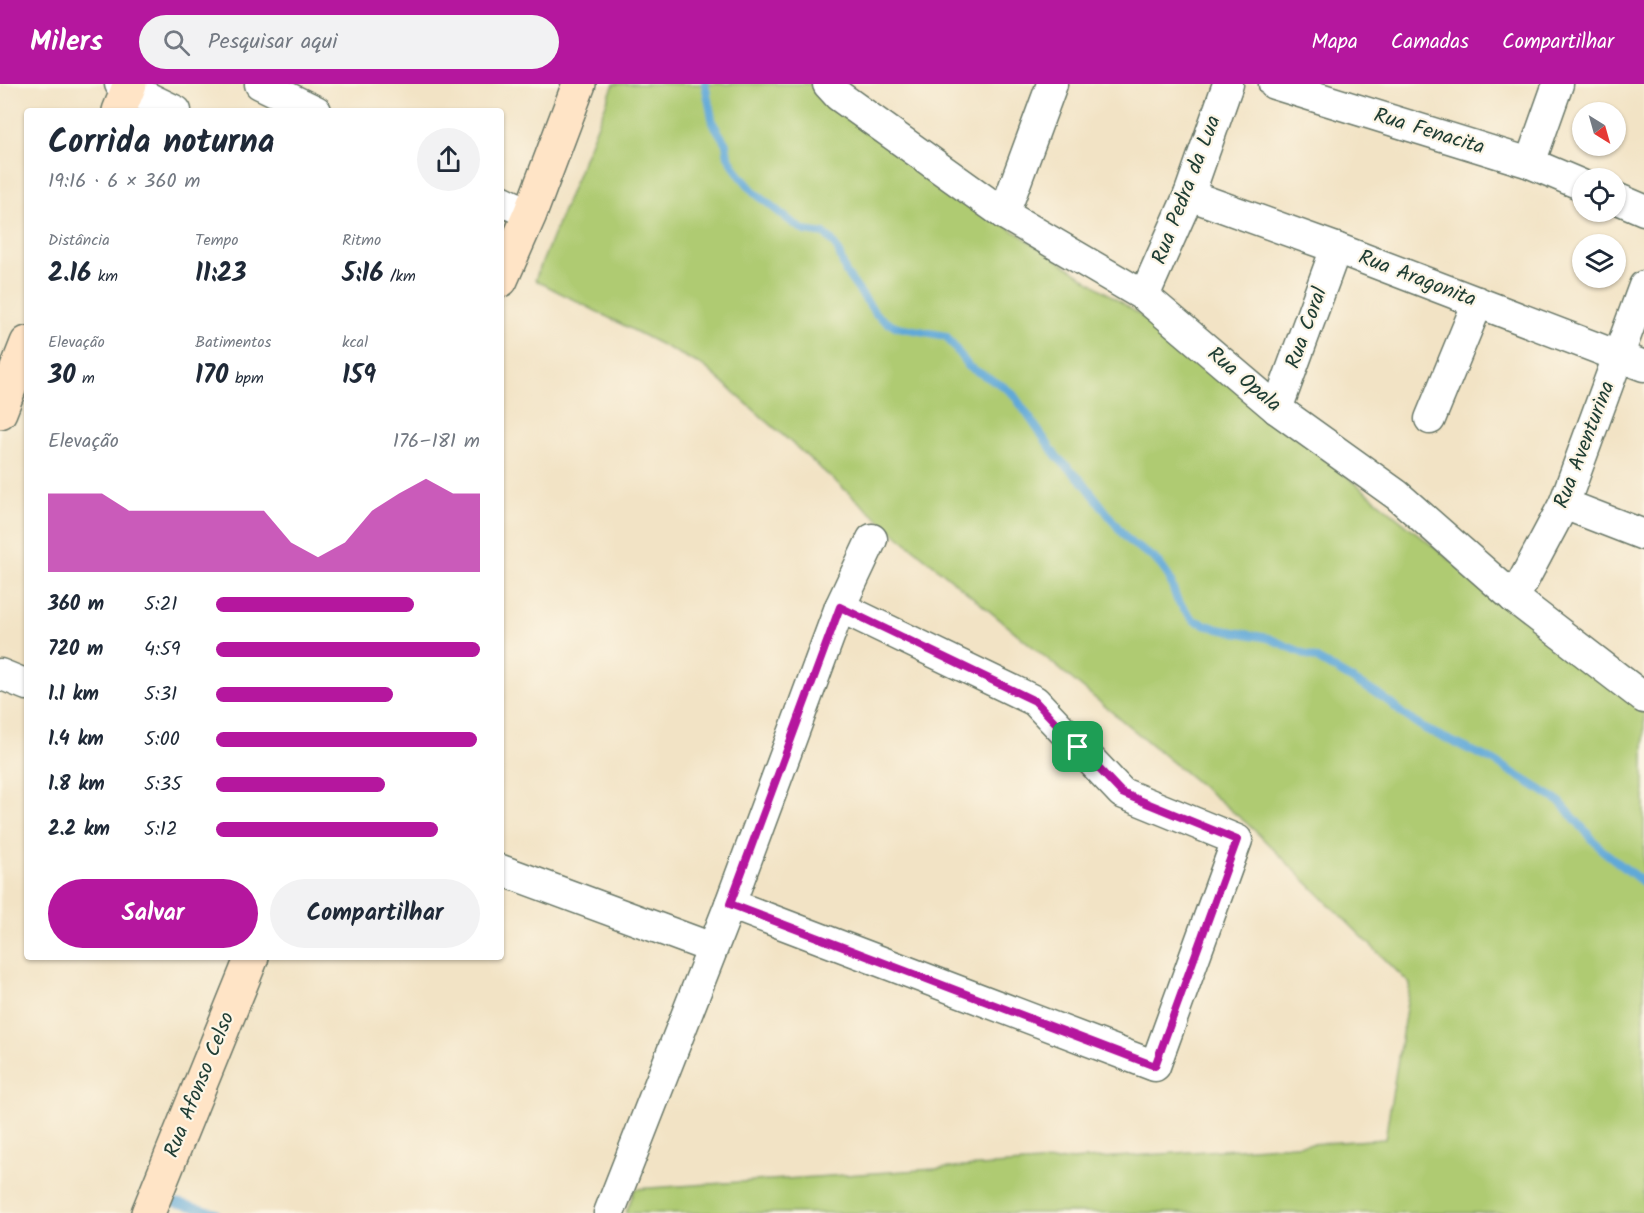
<!DOCTYPE html>
<html lang="pt">
<meta charset="utf-8">
<style>
:root{--surface:#fff;--page:#f2f2f3;--text:#1f2937;--muted:#747a83;--accent:#b5179e}
body{margin:0;font-family:Kalam,sans-serif;background:var(--page);color:var(--text);height:100vh;display:flex;flex-direction:column;font-size:22px;white-space:nowrap}
*{box-sizing:border-box;margin:0}
p{font-size:20px;color:var(--muted)}
.icon{flex:none;width:33px;height:33px;fill:none;stroke:currentColor;stroke-width:2;stroke-linecap:round;stroke-linejoin:round}
.map{position:relative;flex:1;overflow:hidden}
.side{position:absolute;left:24px;top:24px;width:480px;height:852px;display:flex;flex-direction:column;background:var(--surface);border-radius:6px;box-shadow:0 2px 4px #0004}
.side>*{flex:none}
.needle{width:39px;rotate:143deg}
.tools{position:absolute;left:1572px;top:18px;display:grid;gap:12px}
.tools a{display:grid;place-items:center;width:54px;height:54px;border-radius:50%;background:var(--surface);box-shadow:0 2px 4px #0004;font-size:30px}
.pin{position:absolute;display:grid;place-items:center;width:51px;height:51px;color:#fff;margin:-26px;border-radius:12px;box-shadow:0 3px 9px #0006}
.round{display:grid;place-items:center;flex:none;width:63px;height:63px;border-radius:32px;background:var(--page)}
.headline{display:flex;align-items:center;justify-content:space-between;height:102px;padding:0 24px}
h1{font-size:33px;font-weight:600;line-height:45px}
.stats{display:grid;grid-template-columns:repeat(3,1fr);gap:9px;height:102px;padding:6px 24px}
.stats div{display:grid;align-content:center}
.stats b{font-size:26px;font-weight:600}
.stats small{font-size:16px;font-weight:400}
.stats p{font-size:16px}
.chart{height:168px;padding:12px 24px}
.chart p{display:flex;justify-content:space-between}
.chart svg{width:100%;height:108px;margin-top:6px;fill:var(--accent);opacity:.7}
.button{display:flex;gap:12px;margin-top:auto;padding:12px 24px}
.button a{flex:1;height:69px;border-radius:36px;background:var(--accent);color:#fff;font-size:24px;font-weight:600;line-height:69px;text-align:center}
.button a+a{background:var(--page);color:var(--text)}
ul{padding:0 24px;list-style:none;font-size:20px}
li{display:grid;grid-template-columns:96px 72px 1fr;align-items:center;height:45px}
li i{height:15px;border-radius:8px;background:var(--accent)}
header{display:flex;align-items:center;gap:36px;box-sizing:border-box;height:84px;padding:0 30px;background:var(--accent);color:#fff}
header strong{font-size:28px}
nav{display:flex;gap:33px;margin-inline-start:auto;font-size:21px}
.search{width:420px;height:54px;background:var(--page);display:flex;align-items:center;gap:15px;box-sizing:border-box;padding:0 21px;border-radius:33px;color:var(--muted);font-size:22px}
.map>svg:first-child{display:block}
.green{fill:#afcb72;stroke:#678453;stroke-width:1.5}
.lines{fill:none;stroke-linecap:round;stroke-linejoin:round}
.stream{stroke:#61a9d8;stroke-width:8}
.street-casing{stroke:#697767;stroke-width:33}
.secondary-casing{stroke:#697767;stroke-width:36}
.street{stroke:#fff;stroke-width:30}
.secondary{stroke:#ffe4c6;stroke-width:33}
.route-casing{stroke:#fff;stroke-width:12}
.route{stroke:#b5179e;stroke-width:8}
.labels{text-anchor:middle;dominant-baseline:central;stroke-width:4.5;stroke-linejoin:round;paint-order:stroke}
.street-label{font-size:21px;fill:#1f3d34;stroke:#fcf5e5}
</style>
<header>
<strong>Milers</strong>
<div class="search"><svg class="icon" aria-label="search" viewBox="0 0 24 24"><circle cx="10" cy="10" r="6"/><path d="M15 15l6 6"/></svg>Pesquisar aqui</div>
<nav><a>Mapa</a><a>Camadas</a><a>Compartilhar</a></nav>
</header>
<div class="map">
<svg width="1644" height="1129" viewBox="0 0 1644 1129">
<rect width="100%" height="100%" fill="#fcf5e5"/>
<filter id="ink" filterUnits="userSpaceOnUse"><feTurbulence type="fractalNoise" baseFrequency=".0167" numOctaves="2"/><feDisplacementMap in="SourceGraphic" scale="12" xChannelSelector="R" yChannelSelector="G"/><feConvolveMatrix kernelMatrix="1 2 1 2 8 2 1 2 1" color-interpolation-filters="sRGB"/></filter>
<filter id="wash" filterUnits="userSpaceOnUse"><feTurbulence type="fractalNoise" baseFrequency=".008" numOctaves="4" result="noise"/><feDisplacementMap in="SourceGraphic" scale="24" xChannelSelector="R" yChannelSelector="G"/><feGaussianBlur stdDeviation="1.35" result="paint"/><feColorMatrix in="noise" values="0 0 0 0 0 0 0 0 0 0 0 0 0 0 0 0 0 1.4 0 .05"/><feComposite in="paint" operator="in"/></filter>
<g filter="url(#wash)">
<rect width="100%" height="100%" fill="#f2e3c5"/>
<polygon class="green" points="614,0 815,0 999,137 1137,229 1271,331 1512,526 1644,622 1644,1129 626,1129 635,1105 1385,1055 1410,900 1250,742 884,440 705,283 535,196"/>
<g class="lines">
<g class="stream">
<polyline points="705,0 713,39 726,60 728,72 739,90 755,109 794,140 805,147 825,150 831,156 838,166 846,189 876,230 886,238 898,243 946,252 969,283 1003,302 1013,310 1057,373 1084,399 1123,450 1131,459 1153,473 1162,483 1169,493 1177,516 1193,536 1218,545 1268,554 1317,575 1384,614 1404,631 1425,645 1494,677 1560,718 1602,766 1644,799"/>
<polyline points="176,1119 216,1129"/>
</g>
</g>
</g>
<g filter="url(#ink)">
<g class="lines">
<defs>
<g id="street">
<polyline points="120,0 176,27"/>
<polyline points="260,0 316,27"/>
<polyline points="828,0 839,12 1004,130 1144,212 1277,325 1397,411 1514,514 1644,614"/>
<polyline points="1274,0 1530,79 1582,101"/>
<polyline points="1530,79 1558,0"/>
<polyline points="1189,111 1336,164 1644,282"/>
<polyline points="1616,114 1644,126"/>
<polyline points="501,116 530,130"/>
<polyline points="1004,130 1052,0"/>
<polyline points="1144,212 1189,111 1228,0"/>
<polyline points="1277,325 1336,164"/>
<polyline points="1430,335 1478,218"/>
<polyline points="1564,420 1644,451"/>
<polyline points="1514,514 1564,420 1644,202"/>
<polyline points="0,590 27,601"/>
<polyline points="501,786 712,864"/>
<polyline points="730,820 1155,982 1237,756 1122,709 1035,617 840,523"/>
<polyline points="609,1129 730,820 840,523 872,455"/>
</g>
<g id="secondary">
<polyline points="119,27 130,0"/>
<polyline points="501,196 530,130 579,0"/>
<polyline points="0,328 27,259"/>
<polyline points="148,1129 252,873"/>
</g>
</defs>
<use href="#street" class="street-casing"/>
<use href="#secondary" class="secondary-casing"/>
<use href="#street" class="street"/>
<use href="#secondary" class="secondary"/>
</g>
</g>
<g class="lines" filter="url(#ink)">
<defs>
<polygon id="route" points="840,523 1035,617 1122,709 1237,756 1155,982 730,820"/>
</defs>
<use href="#route" class="route-casing"/>
<use href="#route" class="route"/>
</g>
<g class="labels">
<g class="street-label">
<text transform="translate(1429 48) rotate(17)">Rua Fenacita</text>
<text transform="translate(1187 106) rotate(-69)">Rua Pedra da Lua</text>
<text transform="translate(1417 195) rotate(21)">Rua Aragonita</text>
<text transform="translate(1307 244) rotate(-70)">Rua Coral</text>
<text transform="translate(1244 296) rotate(40)">Rua Opala</text>
<text transform="translate(1585 361) rotate(-69)">Rua Aventurina</text>
<text transform="translate(200 1001) rotate(-68)">Rua Afonso Celso</text>
</g>
</g>
</svg>
<div class="tools">
<a><svg class="needle" viewBox="-14 -14 28 28"><path d="M0-13l5 13h-10z" fill="#e53935"/><path d="M0 13l5-13h-10z" fill="#747a83"/></svg></a>
<a><svg class="icon" aria-label="locate" viewBox="0 0 24 24"><circle cx="12" cy="12" r="6"/><path d="M12 2v4M12 18v4M2 12h4M18 12h4"/></svg></a>
<a><svg class="icon" aria-label="layers" viewBox="0 0 24 24"><path d="M12 4l9 5-9 5-9-5zM3 14l9 5 9-5"/></svg></a>
</div>
<div class="pin" style="left:1078px;top:663px;background:#1e9e55"><svg class="icon" aria-label="arrive" viewBox="0 0 24 24"><path d="M6 21V4h12l-3 4 3 4H6"/></svg></div>
<section class="side">
<div class="headline"><div><h1>Corrida noturna</h1><p>19:16 · 6 × 360 m</p></div><a class="round"><svg class="icon" aria-label="share" viewBox="0 0 24 24"><path d="M12 15V3M7 8l5-5 5 5M5 13v7h14v-7"/></svg></a></div>
<div class="stats">
<div><p>Distância</p><b>2.16<small> km</small></b></div>
<div><p>Tempo</p><b>11:23</b></div>
<div><p>Ritmo</p><b>5:16<small> /km</small></b></div>
</div>
<div class="stats">
<div><p>Elevação</p><b>30<small> m</small></b></div>
<div><p>Batimentos</p><b>170<small> bpm</small></b></div>
<div><p>kcal</p><b>159</b></div>
</div>
<div class="chart"><p><span>Elevação</span>176–181 m</p>
<svg viewBox="0 0 160 44" preserveAspectRatio="none"><path d="M0 44V12L10 12L20 12L30 19L40 19L50 19L60 19L70 19L80 19L90 32L100 38L110 32L120 19L130 12L140 6L150 12L160 12V44z"/></svg>
</div>
<ul>
<li><b>360 m</b>5:21<i style="width:75%"></i></li>
<li><b>720 m</b>4:59<i style="width:100%"></i></li>
<li><b>1.1 km</b>5:31<i style="width:67%"></i></li>
<li><b>1.4 km</b>5:00<i style="width:99%"></i></li>
<li><b>1.8 km</b>5:35<i style="width:64%"></i></li>
<li><b>2.2 km</b>5:12<i style="width:84%"></i></li>
</ul>
<div class="button"><a>Salvar</a><a>Compartilhar</a></div>
</section>
</div>
